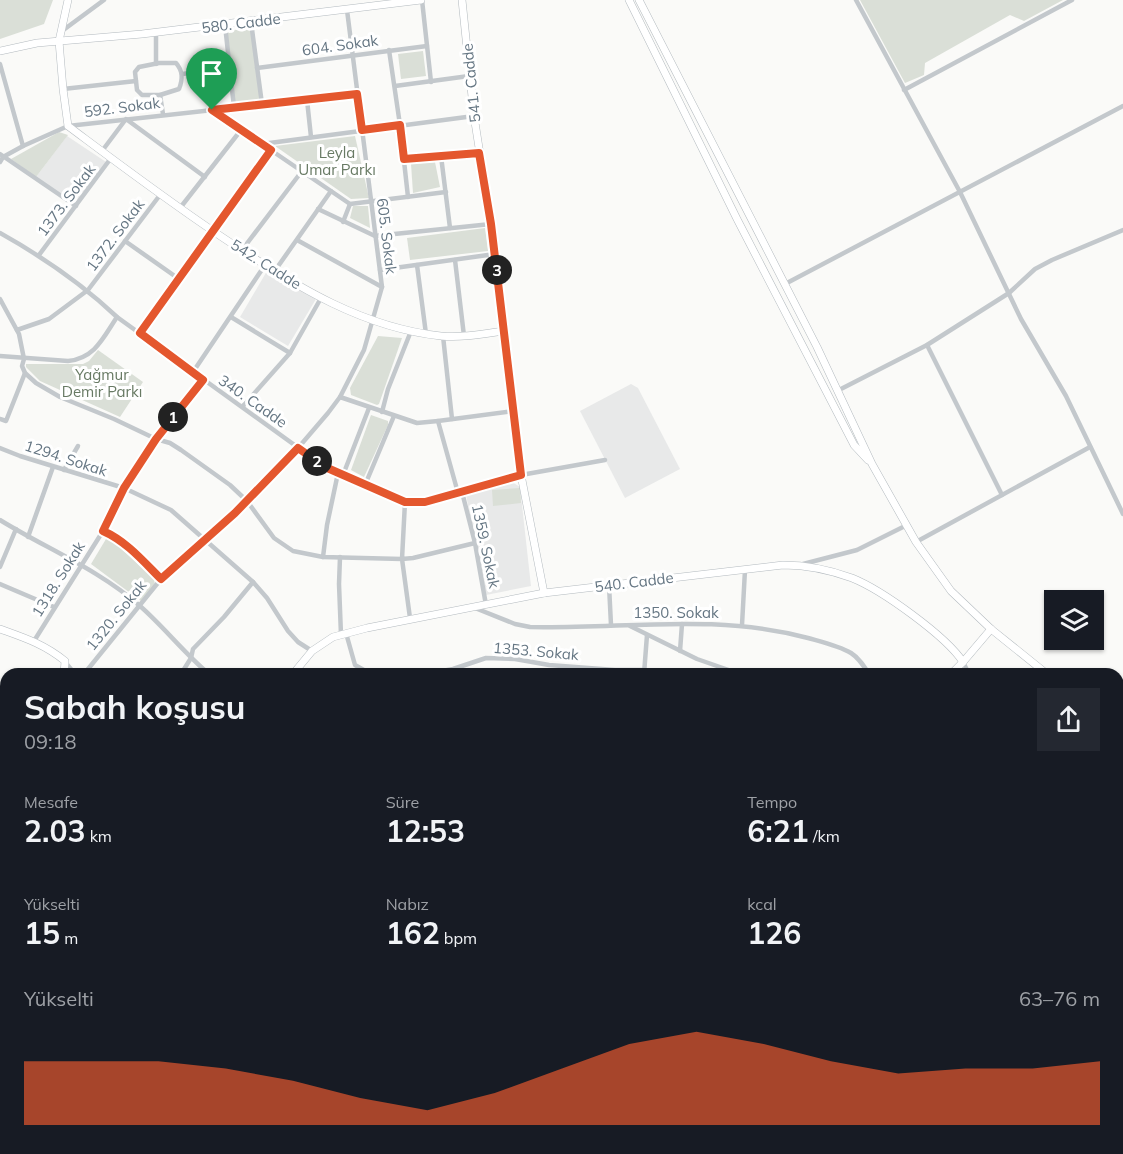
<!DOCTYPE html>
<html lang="tr">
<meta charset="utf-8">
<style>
:root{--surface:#171b24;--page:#242831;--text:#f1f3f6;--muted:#9ea1a6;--accent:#e4572e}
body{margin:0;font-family:Mulish,sans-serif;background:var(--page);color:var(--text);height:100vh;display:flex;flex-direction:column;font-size:22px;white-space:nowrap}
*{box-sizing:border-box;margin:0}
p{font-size:20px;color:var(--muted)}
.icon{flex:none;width:33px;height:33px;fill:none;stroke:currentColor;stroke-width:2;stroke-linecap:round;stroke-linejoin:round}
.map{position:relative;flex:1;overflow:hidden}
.panel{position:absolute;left:0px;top:668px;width:1124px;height:488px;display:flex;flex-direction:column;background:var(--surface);border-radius:18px 18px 0 0;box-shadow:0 2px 4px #0004}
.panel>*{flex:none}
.fabs{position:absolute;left:1044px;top:590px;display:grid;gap:12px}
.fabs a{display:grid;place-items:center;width:60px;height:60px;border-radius:0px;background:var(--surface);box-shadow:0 2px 4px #0004;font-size:30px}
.pin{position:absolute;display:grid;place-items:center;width:51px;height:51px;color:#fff;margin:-62px -26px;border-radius:50% 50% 50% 0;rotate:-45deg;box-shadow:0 0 6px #0007}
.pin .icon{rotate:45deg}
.km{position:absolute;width:30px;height:30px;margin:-15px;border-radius:50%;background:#222;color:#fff;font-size:16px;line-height:30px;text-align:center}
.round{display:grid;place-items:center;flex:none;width:63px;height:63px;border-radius:0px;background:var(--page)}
.overview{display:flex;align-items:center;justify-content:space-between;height:102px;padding:0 24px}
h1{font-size:33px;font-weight:700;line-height:45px}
.figures{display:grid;grid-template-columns:repeat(3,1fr);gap:9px;height:102px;padding:6px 24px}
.figures div{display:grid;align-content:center}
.figures b{font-size:30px;font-weight:700}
.figures small{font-size:16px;font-weight:400}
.figures p{font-size:16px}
.chart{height:168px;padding:12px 24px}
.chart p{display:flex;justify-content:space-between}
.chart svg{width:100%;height:108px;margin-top:6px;fill:var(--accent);opacity:.7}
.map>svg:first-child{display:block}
.built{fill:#e8e9e9}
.green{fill:#dadfd7}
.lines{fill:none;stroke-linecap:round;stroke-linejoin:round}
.secondary-casing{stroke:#b3babf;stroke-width:8}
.street{stroke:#c3c8cc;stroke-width:4.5}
.secondary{stroke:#fff;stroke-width:7}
.route-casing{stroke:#fff;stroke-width:12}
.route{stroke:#e4572e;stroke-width:8}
.labels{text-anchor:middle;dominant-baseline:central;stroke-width:6;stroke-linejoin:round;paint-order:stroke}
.street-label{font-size:15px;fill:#657683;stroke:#fff}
.park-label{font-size:15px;fill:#687a64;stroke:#fff}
</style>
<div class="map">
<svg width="1123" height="1154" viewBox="0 0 1123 1154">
<rect width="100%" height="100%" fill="#fafaf8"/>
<g class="built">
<polygon points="67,136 106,162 76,204 36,177"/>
<polygon points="267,271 316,299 288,346 240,317"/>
<polygon points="631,384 638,388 680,469 625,498 580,411"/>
<polygon points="512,482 520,487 531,586 486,595 466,495"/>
</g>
<g class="green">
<polygon points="0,0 53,0 44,24 0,39"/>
<polygon points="860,0 1063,0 1024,21 1010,15 925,63 924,75 905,83"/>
<polygon points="251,28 261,103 235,106 227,31"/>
<polygon points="423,51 426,76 401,79 398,54"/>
<polygon points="59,132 68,135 36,177 11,159"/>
<polygon points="355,136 369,198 351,199 275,146"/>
<polygon points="435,162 440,187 413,193 411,164"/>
<polygon points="353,206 368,206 370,228 350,218"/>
<polygon points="485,228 488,251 410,260 407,238"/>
<polygon points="378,336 402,338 379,404 377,405 351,395 350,388"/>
<polygon points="98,350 143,382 120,417 40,381 26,367 26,364 83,364 89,361"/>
<polygon points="371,415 388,421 388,425 364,477 351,470"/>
<polygon points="520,488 521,503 493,506 492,490"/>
<polygon points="106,539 111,539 154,579 155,585 141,601 91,564"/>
</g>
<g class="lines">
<defs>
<g id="secondary">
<path d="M68 0 59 41 63 89 68 126C123 167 177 208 234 245 297 287 364 328 441 336 462 338 483 334 504 331"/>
<polyline points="462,0 474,116 491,224 521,475 544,593"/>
<polyline points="629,0 737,219 854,445 868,460"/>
<polyline points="639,0 817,347 872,464 916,542 951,591 991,629 1047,674"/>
<polyline points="0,51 37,43 142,34 421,0"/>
<path d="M0 629C25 638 44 644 65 661L64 674"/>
<path d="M293 674 312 651 333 637 367 628 544 593 783 565C806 565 830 570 852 578 882 590 946 636 963 662"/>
<polyline points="951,674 963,662 991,629"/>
<polyline points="1118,698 1123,700"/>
<polyline points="0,895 6,897"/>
<polyline points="0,1013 6,1016"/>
<polyline points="6,1023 4,1028 6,1034"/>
<polyline points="0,1092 2,1075 6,1065"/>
<polyline points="482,1149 593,1153 893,1154"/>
<polyline points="942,1154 1034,1150"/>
</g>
</defs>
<use href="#secondary" class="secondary-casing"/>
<g class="street">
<polyline points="422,0 431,82"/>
<polyline points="856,0 960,192 1021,319 1066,396 1123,514"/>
<polyline points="251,22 262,104"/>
<polyline points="225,25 234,107"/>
<polyline points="62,31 104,0"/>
<polyline points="156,33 156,64"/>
<polyline points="389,50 400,125 408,197"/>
<path d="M159 63H176C183 71 183 79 179 89L160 95H142L137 90 135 72 139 67Z"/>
<polyline points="0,64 23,146"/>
<polyline points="257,68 427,46"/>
<polyline points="182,74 230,68"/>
<polyline points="395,86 469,76"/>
<polyline points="63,89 136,81"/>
<polyline points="904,90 1072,0"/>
<polyline points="160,95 163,114"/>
<polyline points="307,100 311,137"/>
<polyline points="212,110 350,204 446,192"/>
<polyline points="262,144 474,116"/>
<polyline points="102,151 126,119 205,177"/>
<polyline points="0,154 76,206"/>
<polyline points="441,156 450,228"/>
<polyline points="404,159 479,153"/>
<polyline points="0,162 3,157 23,146 68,126 357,94"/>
<polyline points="180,208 241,130"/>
<polyline points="318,209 375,236 491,224"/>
<polyline points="343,222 350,204"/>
<path d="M0 233C43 257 81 283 117 317L325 467 405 502H425L521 475 605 460"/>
<polyline points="297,240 382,287"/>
<polyline points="125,241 179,279"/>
<polyline points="242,250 302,171"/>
<polyline points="39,255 111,158"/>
<polyline points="455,260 464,336"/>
<polyline points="417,265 426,334"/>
<polyline points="380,270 495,254"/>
<polyline points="274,272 331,191"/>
<polyline points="785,284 1123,106"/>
<polyline points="0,299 19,334 24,359 22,366 25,373 36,383 60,397 114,419 156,439 170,443 181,450 230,485 247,501 274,538 293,551 323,557 402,559 410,618"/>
<polyline points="231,317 290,353"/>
<polyline points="17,330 49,319 88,290 160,195"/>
<polyline points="140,333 271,150"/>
<polyline points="443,336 452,419"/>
<polyline points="927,345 1002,495"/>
<path d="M0 356 68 361C95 358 103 338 117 317"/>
<polyline points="193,372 265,265"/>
<polyline points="837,391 927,345 1009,293 1035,269 1052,260 1123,230"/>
<polyline points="340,397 417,423 438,421 458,493"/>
<polyline points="243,406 290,353 321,298"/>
<polyline points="382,412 388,389 411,331"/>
<polyline points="0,419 6,421 25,373"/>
<polyline points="438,421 513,411"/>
<polyline points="0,448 20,456 124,488 171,510 253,582 267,598 288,631 298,642 312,651"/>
<polyline points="64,470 78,446"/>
<polyline points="343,475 369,408"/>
<polyline points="365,485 394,416"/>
<polyline points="462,492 475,543 486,605"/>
<polyline points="405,502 402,559 413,558 475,543"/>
<path d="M0 520C47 549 98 569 140 606 164 627 184 653 209 674"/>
<path d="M103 531C126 541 143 561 161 579"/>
<polyline points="28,537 53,467"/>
<polyline points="916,542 1090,447"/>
<polyline points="323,557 327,525 338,473"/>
<polyline points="340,557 339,584 341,635"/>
<polyline points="803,564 857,550 907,525"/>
<polyline points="0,567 16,529"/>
<polyline points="0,584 54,607"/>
<polyline points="609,585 611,625"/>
<path d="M475 608 515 624 530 627C625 629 714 613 808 638 822 642 839 646 851 653 859 658 864 666 869 674"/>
<polyline points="742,625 745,570"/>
<polyline points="630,626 697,659 740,674"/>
<polyline points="346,633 355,665 369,673 405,674"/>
<polyline points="34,641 103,531 124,488 156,439 203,380"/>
<polyline points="680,651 682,624"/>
<polyline points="65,662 75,674"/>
<polyline points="963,662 969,674"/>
<polyline points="84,674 161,579 235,513 298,448 328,413 340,397 364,350 382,287 347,10"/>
<polyline points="181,674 191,658 193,649 224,617 253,582"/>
<polyline points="426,674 453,669 486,658 515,659 549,665 615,670 645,670"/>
<polyline points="644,674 647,635"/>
<polyline points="0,746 6,746"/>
<polyline points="1118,812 1123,811"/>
<polyline points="0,825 6,827"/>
<polyline points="1118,965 1123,967"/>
<polyline points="1118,1014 1123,1014"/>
<polyline points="108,1149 126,1154"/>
<polyline points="379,1149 379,1154"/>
<polyline points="432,1149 432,1154"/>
<polyline points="1105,1149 1123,1152"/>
<polyline points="0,1152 2,1154"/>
<polyline points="65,1154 68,1149"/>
<polyline points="211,1154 212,1149"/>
<polyline points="311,1154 312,1149"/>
</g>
<use href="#secondary" class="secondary"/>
</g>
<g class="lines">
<defs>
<path id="route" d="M357 94 362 130 400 125 404 159 479 153 491 224 521 475 425 502H405L325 467 298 448 235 513 161 579C143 561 126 541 103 531L124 488 156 439 203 380 140 333 271 150 212 110Z"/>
</defs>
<use href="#route" class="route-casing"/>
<use href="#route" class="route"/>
</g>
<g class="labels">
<g class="street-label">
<text transform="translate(241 23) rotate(-7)">580. Cadde</text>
<text transform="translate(340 45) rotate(-8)">604. Sokak</text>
<text transform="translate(471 83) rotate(-96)">541. Cadde</text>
<text transform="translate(122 107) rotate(-7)">592. Sokak</text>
<text transform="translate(66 200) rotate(-53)">1373. Sokak</text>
<text transform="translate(115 235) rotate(-53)">1372. Sokak</text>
<text transform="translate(387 236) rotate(83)">605. Sokak</text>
<text transform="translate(266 264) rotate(32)">542. Cadde</text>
<text transform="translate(253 401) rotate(35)">340. Cadde</text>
<text transform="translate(66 458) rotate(18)">1294. Sokak</text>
<text transform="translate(486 546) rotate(78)">1359. Sokak</text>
<text transform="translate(58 579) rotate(-58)">1318. Sokak</text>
<text transform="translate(634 582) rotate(-7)">540. Cadde</text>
<text x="676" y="612">1350. Sokak</text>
<text transform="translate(116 615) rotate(-51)">1320. Sokak</text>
<text transform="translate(536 651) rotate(5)">1353. Sokak</text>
</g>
<g class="park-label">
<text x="337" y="152">Leyla<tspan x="337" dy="17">Umar Parkı</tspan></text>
<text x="102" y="374">Yağmur<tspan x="102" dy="17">Demir Parkı</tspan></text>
</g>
</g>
</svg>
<div class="fabs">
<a><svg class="icon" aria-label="layers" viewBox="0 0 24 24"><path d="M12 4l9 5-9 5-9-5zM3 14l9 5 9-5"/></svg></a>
</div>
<div class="pin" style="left:212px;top:110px;background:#1e9e55"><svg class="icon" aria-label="arrive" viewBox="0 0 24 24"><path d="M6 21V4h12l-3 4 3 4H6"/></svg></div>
<b class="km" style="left:173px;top:417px">1</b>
<b class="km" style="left:317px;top:461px">2</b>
<b class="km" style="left:497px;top:270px">3</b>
<section class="panel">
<div class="overview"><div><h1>Sabah koşusu</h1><p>09:18</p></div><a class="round"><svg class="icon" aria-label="share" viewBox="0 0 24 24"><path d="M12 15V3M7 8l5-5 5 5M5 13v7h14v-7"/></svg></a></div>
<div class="figures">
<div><p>Mesafe</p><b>2.03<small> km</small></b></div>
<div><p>Süre</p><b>12:53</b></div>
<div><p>Tempo</p><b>6:21<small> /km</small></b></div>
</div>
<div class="figures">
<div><p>Yükselti</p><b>15<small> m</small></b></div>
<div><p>Nabız</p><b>162<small> bpm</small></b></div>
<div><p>kcal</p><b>126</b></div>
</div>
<div class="chart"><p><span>Yükselti</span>63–76 m</p>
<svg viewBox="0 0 160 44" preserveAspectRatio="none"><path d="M0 44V18L10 18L20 18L30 21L40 26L50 33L60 38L70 31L80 21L90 11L100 6L110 11L120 18L130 23L140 21L150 21L160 18V44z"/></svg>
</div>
</section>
</div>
